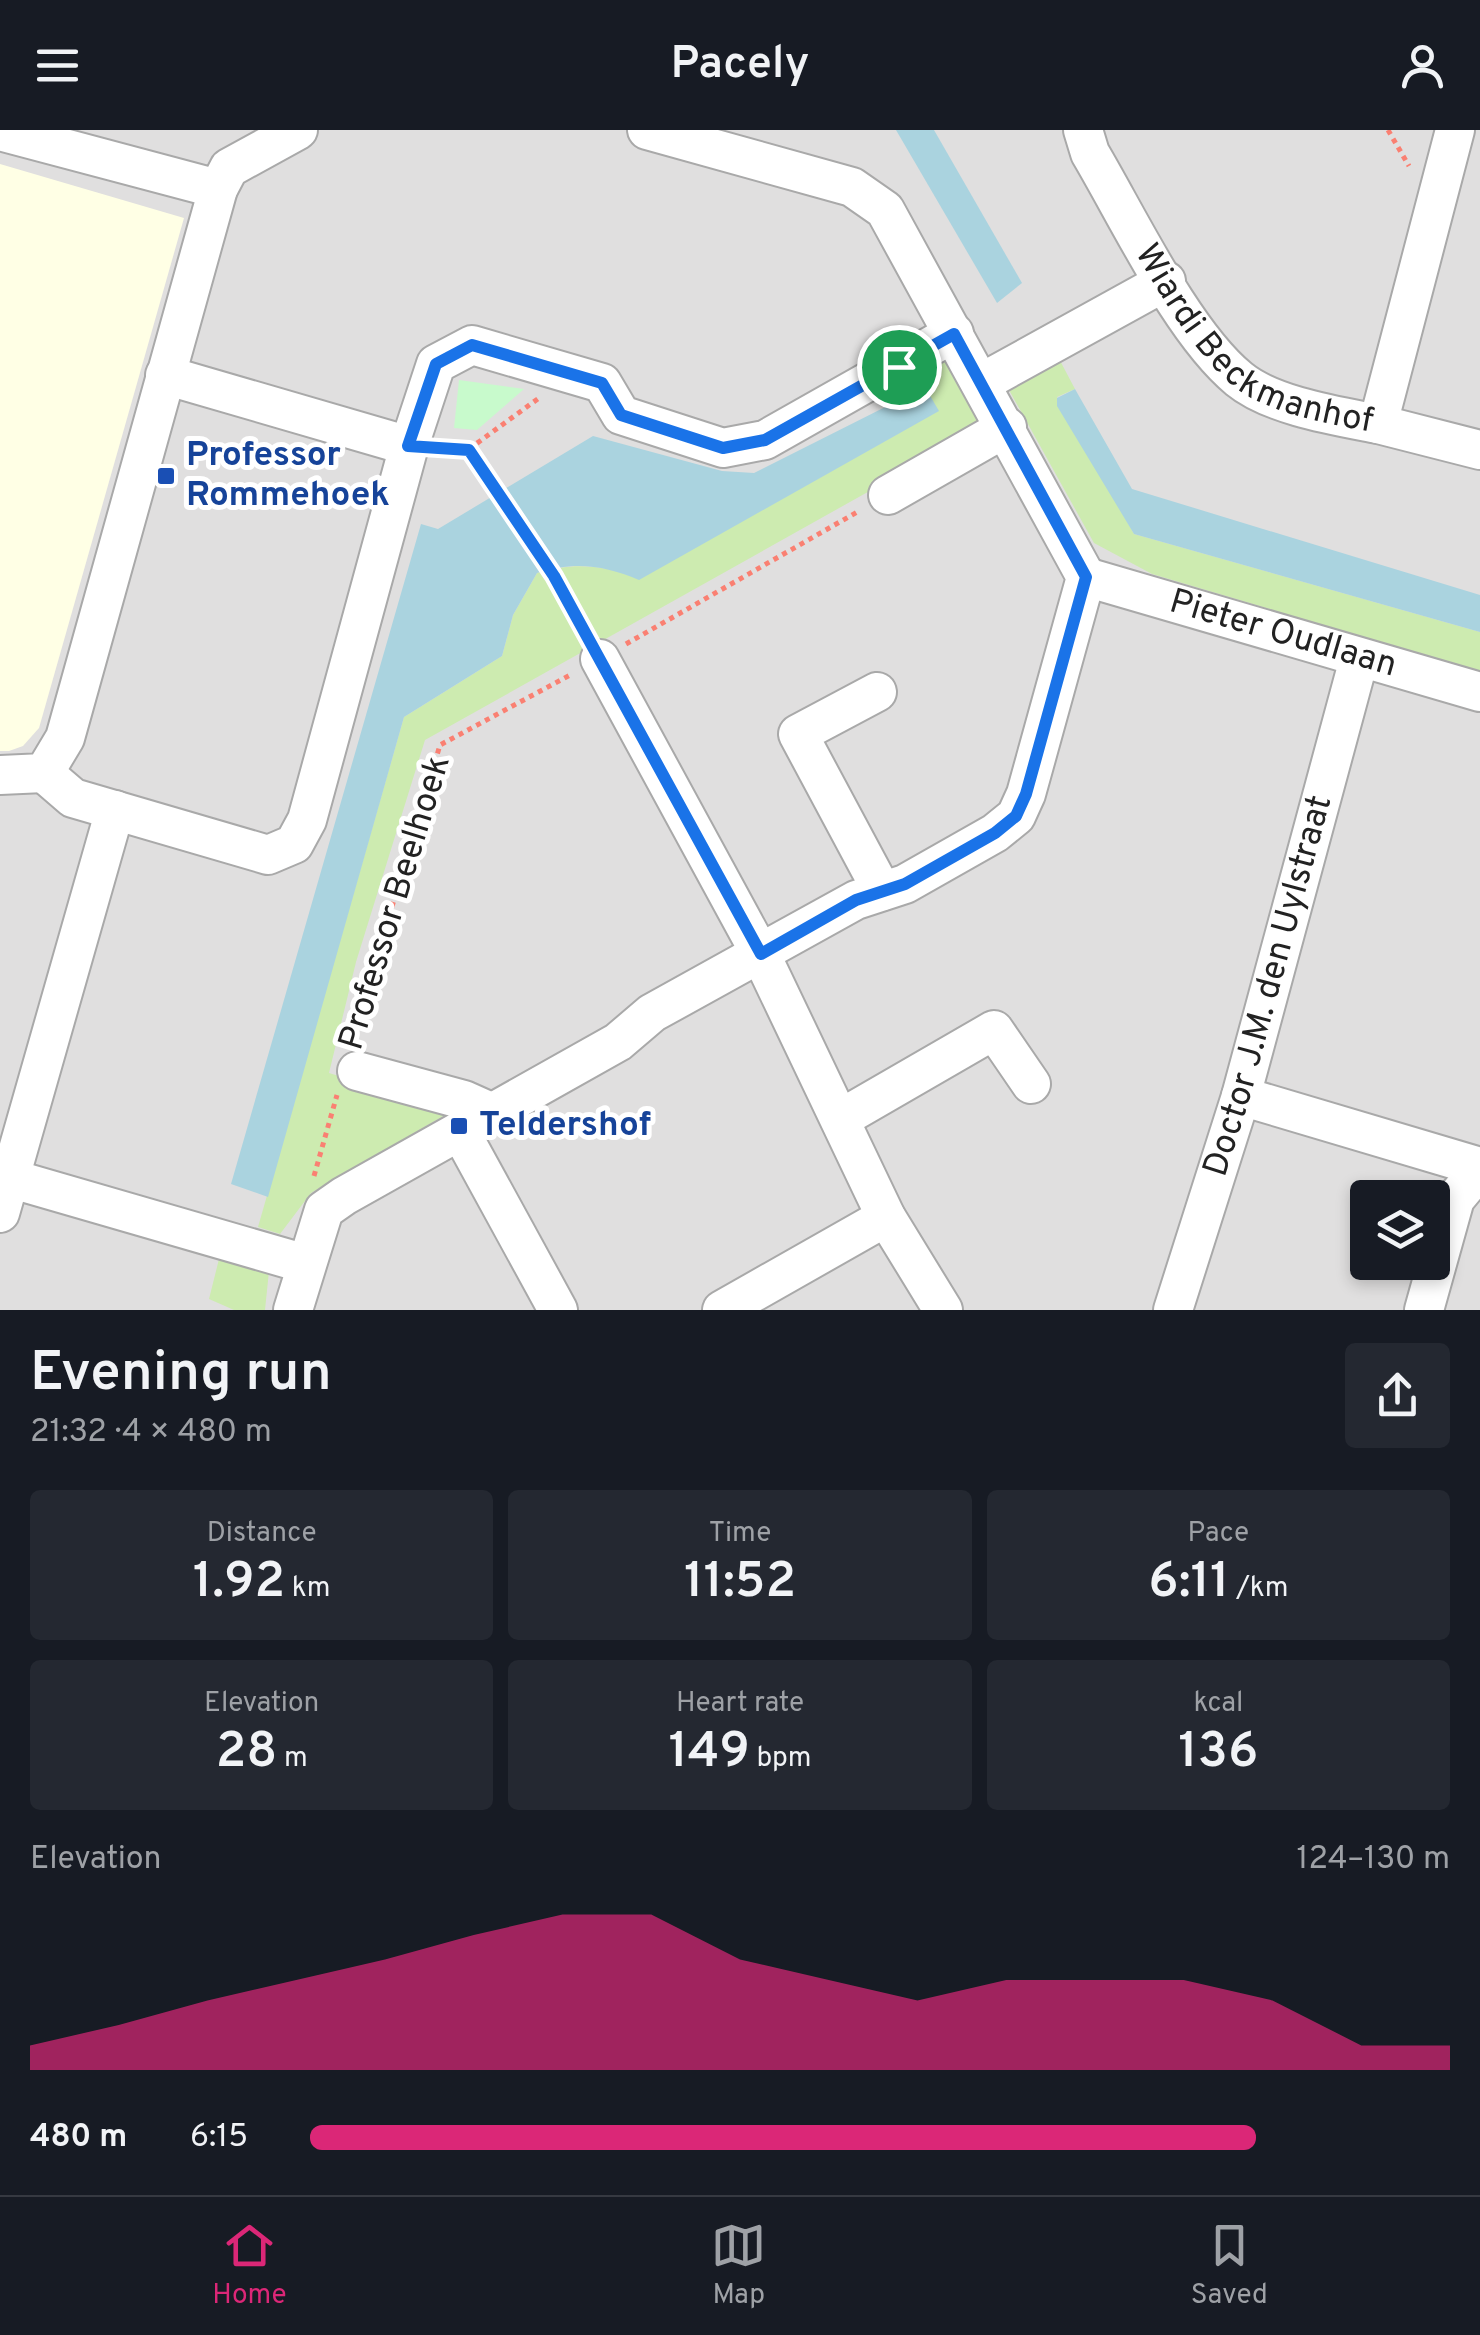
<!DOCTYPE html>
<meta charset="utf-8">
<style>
:root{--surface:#171b24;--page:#242831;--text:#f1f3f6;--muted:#9ea1a6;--line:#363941;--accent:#db2777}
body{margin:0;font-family:Overpass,sans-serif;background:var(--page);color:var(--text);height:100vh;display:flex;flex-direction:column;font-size:38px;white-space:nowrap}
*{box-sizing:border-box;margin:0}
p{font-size:32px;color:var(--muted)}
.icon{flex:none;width:55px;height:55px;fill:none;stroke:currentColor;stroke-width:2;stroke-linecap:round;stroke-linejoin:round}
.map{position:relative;height:1180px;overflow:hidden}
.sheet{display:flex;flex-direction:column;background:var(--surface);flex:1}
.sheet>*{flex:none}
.buttons{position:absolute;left:1350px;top:1050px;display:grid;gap:20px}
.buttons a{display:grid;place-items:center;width:100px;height:100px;border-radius:10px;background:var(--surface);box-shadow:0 5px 15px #0003;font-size:50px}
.pin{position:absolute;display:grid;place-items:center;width:85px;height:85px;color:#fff;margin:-42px;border:5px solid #fff;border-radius:50%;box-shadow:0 2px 10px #0007}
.round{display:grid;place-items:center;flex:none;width:105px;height:105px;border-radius:10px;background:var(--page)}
.summary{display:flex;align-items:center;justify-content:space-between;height:170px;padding:0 30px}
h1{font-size:55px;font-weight:600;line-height:75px}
.metrics{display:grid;grid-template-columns:repeat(3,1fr);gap:15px;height:170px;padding:10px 30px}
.metrics div{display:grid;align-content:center;border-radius:10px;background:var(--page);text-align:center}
.metrics b{font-size:50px;font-weight:600}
.metrics small{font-size:28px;font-weight:400}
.metrics p{font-size:28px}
.chart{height:280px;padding:20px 30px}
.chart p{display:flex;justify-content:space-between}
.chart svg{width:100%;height:180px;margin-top:10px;fill:var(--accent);opacity:.7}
ul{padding:0 30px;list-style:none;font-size:32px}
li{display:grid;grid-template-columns:160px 120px 1fr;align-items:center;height:75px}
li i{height:25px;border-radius:12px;background:var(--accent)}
header{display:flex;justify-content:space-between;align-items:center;height:130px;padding:0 30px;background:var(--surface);font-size:45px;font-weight:600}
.tabs{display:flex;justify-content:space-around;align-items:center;height:140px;border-top:2px solid var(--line);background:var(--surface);font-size:28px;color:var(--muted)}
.tabs a{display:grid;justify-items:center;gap:5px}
.tabs .current{color:var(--accent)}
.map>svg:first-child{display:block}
.residential{fill:#e0dfdf;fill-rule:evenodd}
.education{fill:#ffffe5}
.grass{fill:#cdebb0}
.park{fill:#c8facc}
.water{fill:#aad3df}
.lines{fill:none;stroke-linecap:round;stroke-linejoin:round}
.minor-casing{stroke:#a9a9a9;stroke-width:42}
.path{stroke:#fa8072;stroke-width:5;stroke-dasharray:5 5;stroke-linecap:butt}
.minor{stroke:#fff;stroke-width:38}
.route-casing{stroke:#fff;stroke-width:20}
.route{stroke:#1a73e8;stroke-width:12}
.transit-dot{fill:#1a4fb4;stroke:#fff;stroke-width:4}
.labels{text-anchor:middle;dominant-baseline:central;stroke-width:10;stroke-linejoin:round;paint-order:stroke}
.street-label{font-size:35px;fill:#222;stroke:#fff}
.transit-label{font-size:35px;font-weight:bold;fill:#164399;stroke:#fff;text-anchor:start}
</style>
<header><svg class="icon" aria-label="menu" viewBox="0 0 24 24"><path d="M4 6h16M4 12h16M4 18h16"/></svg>Pacely<svg class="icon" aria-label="person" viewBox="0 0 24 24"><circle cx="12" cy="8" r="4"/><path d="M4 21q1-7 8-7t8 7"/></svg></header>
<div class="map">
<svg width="1480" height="1180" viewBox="0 0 1480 1180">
<rect width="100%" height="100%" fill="#f2efe9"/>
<path class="residential" d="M0 0H1480V1180H0ZM1368 1068H1432V1132H1368Z"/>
<polygon class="education" points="0,34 184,88 39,598 23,616 9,621 0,621"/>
<g class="grass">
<polygon points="1056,223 1075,259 1057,267 1134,404 1480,502 1480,542 1152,444 1094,413 1004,251"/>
<path d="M943 229 991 293 425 610 356 832 329 943 452 981 311 1063 280 1104 258 1097 404 587 502 526 513 485 537 443C574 432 604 435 639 449L938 281 925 257 937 232Z"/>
<polygon points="221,1121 269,1141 265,1180 234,1180 209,1169"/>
</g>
<polygon class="park" points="459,250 524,259 477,300 454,298"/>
<g class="water">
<polygon points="896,0 934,0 1022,153 997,173"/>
<path d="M925 257 939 281 639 450C604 435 574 431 537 443L513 485 502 526 404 587 268 1067 231 1054 421 394 438 399 593 306 722 341 754 343Z"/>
<polygon points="1075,259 1132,359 1480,465 1480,502 1134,404 1057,276 1057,268"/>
</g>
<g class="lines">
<defs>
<g id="minor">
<path id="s1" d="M1083 0 1090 23C1128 87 1182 202 1239 249 1272 276 1337 286 1378 294L1455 0"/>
<polyline points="0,1 218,59"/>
<polyline points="165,245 409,316"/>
<polyline points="983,252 1166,151"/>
<polyline points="1378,294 1480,320"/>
<polyline points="888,365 1007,297"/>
<path id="s2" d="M1086 447 1480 562"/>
<polyline points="600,529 761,825 886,1087 943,1180"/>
<polyline points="877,562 798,604 882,761"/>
<polyline points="44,643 73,668 268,725 294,714 307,690 409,316 436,234 472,215 602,253 621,285 723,318 765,310 954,203"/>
<polyline points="0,645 44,643 65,608 218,59 229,38 298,0"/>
<polyline points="357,941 464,970 493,983"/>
<polyline points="1241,966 1480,1037"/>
<polyline points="840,989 994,900 1031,954"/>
<polyline points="460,1001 558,1180"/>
<polyline points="9,1048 306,1134"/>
<polyline points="0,1083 115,680"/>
<polyline points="293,1180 324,1080 344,1066 618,912 652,883 856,770 905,754 995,703 1016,686 1026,664 1086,447 885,80 852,57 647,0"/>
<polyline points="722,1180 886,1087"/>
<path id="s3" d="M1173 1180 1241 966 1359 529"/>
<polyline points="1424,1180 1455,1069 1480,1039"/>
</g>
</defs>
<use href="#minor" class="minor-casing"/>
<g class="path">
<polyline points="1388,0 1409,36"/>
<polyline points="441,318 469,319 487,341 585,502"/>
<polyline points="469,319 539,268"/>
<polyline points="626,514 859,381"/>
<polyline points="352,911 440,615 572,544"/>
<polyline points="314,1046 337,965"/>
</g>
<use href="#minor" class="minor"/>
</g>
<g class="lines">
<defs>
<polygon id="route" points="954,204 1086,447 1026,664 1016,686 995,703 905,754 856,770 761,824 554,446 469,320 408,316 436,234 472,215 602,253 621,285 723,318 765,310"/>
</defs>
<use href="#route" class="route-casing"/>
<use href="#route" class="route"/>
</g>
<g class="transit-dot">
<rect x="156" y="336" width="20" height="20" rx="5"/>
<rect x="449" y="986" width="20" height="20" rx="5"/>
</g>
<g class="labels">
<g class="street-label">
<text stroke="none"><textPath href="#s1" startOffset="285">Wiardi Beckmanhof</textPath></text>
<text stroke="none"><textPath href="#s2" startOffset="205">Pieter Oudlaan</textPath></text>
<text transform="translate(396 773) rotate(-73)">Professor Beelhoek</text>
<text stroke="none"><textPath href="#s3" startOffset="338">Doctor J.M. den Uylstraat</textPath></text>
</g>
<g class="transit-label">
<text x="186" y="326">Professor<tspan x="186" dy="40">Rommehoek</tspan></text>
<text x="479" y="996">Teldershof</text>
</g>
</g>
</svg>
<div class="buttons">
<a><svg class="icon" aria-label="layers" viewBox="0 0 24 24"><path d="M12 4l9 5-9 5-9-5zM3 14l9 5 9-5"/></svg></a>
</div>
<div class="pin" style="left:899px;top:237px;background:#1e9e55"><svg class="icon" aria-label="arrive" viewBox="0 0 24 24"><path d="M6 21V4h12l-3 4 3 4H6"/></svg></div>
</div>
<section class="sheet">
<div class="summary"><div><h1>Evening run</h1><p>21:32 · 4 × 480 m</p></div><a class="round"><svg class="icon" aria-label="share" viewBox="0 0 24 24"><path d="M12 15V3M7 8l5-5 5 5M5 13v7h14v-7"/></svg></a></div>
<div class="metrics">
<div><p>Distance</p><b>1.92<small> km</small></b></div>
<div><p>Time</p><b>11:52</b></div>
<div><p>Pace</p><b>6:11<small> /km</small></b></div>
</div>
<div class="metrics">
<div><p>Elevation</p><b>28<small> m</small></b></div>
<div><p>Heart rate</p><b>149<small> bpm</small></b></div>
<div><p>kcal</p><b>136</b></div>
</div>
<div class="chart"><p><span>Elevation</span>124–130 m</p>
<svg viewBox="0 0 160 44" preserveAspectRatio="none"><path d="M0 44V38L10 33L20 27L30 22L40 17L50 11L60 6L70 6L80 17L90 22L100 27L110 22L120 22L130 22L140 27L150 38L160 38V44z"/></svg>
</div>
<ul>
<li><b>480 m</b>6:15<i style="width:83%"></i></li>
</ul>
</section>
<nav class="tabs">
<a class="current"><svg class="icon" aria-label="home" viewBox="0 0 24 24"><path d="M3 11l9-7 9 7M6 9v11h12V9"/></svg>Home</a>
<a><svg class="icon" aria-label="map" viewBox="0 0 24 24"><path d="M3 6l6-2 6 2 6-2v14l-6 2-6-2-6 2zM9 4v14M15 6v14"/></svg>Map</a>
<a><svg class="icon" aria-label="saved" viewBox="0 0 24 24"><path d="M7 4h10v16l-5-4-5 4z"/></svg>Saved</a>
</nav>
